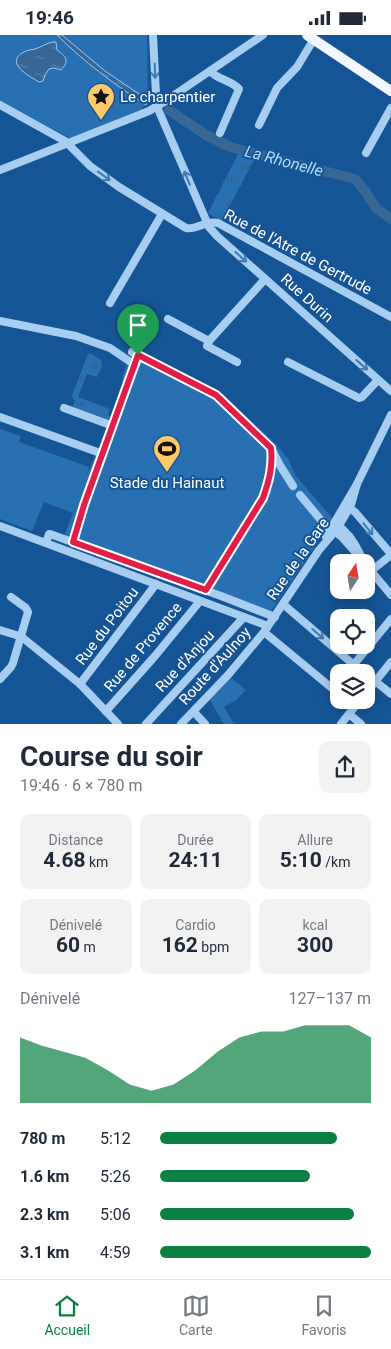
<!DOCTYPE html>
<html lang="fr">
<meta charset="utf-8">
<style>
:root{--surface:#fff;--page:#f2f2f3;--text:#1f2937;--muted:#747a83;--line:#e0e1e3;--accent:#0b8043}
body{margin:0;font-family:Roboto,sans-serif;background:var(--page);color:var(--text);height:100vh;display:flex;flex-direction:column;font-size:19px;white-space:nowrap}
*{box-sizing:border-box;margin:0}
p{font-size:16px;color:var(--muted)}
.icon{flex:none;width:28px;height:28px;fill:none;stroke:currentColor;stroke-width:2;stroke-linecap:round;stroke-linejoin:round}
.map{position:relative;height:689px;overflow:hidden}
.details{display:flex;flex-direction:column;background:var(--surface);flex:1}
.details>*{flex:none}
.needle{width:32px;rotate:12deg}
.fabs{position:absolute;left:330px;top:519px;display:grid;gap:10px}
.fabs a{display:grid;place-items:center;width:45px;height:45px;border-radius:10px;background:var(--surface);box-shadow:0 2px 12px #0003;font-size:25px}
.pin{position:absolute;display:grid;place-items:center;width:42px;height:42px;color:#fff;margin:-51px -21px;border-radius:50% 50% 50% 0;rotate:-45deg;box-shadow:0 0 5px #0007}
.pin .icon{rotate:45deg}
.round{display:grid;place-items:center;flex:none;width:52px;height:52px;border-radius:10px;background:var(--page)}
.summary{display:flex;align-items:center;justify-content:space-between;height:85px;padding:0 20px}
h1{font-size:28px;font-weight:700;line-height:38px}
.stats{display:grid;grid-template-columns:repeat(3,1fr);gap:8px;height:85px;padding:5px 20px}
.stats div{display:grid;align-content:center;border-radius:10px;background:var(--page);text-align:center}
.stats b{font-size:21px;font-weight:700}
.stats small{font-size:14px;font-weight:400}
.stats p{font-size:14px}
.chart{height:140px;padding:10px 20px}
.chart p{display:flex;justify-content:space-between}
.chart svg{width:100%;height:90px;margin-top:5px;fill:var(--accent);opacity:.7}
ul{padding:0 20px;list-style:none;font-size:16px}
li{display:grid;grid-template-columns:80px 60px 1fr;align-items:center;height:38px}
li i{height:12px;border-radius:6px;background:var(--accent)}
.status{display:flex;justify-content:space-between;align-items:center;height:35px;padding:0 25px;background:var(--surface);direction:ltr}
.status svg{height:14px;fill:currentColor}
.dock{display:flex;justify-content:space-around;align-items:center;height:70px;border-top:1px solid var(--line);background:var(--surface);font-size:14px;color:var(--muted)}
.dock a{display:grid;justify-items:center;gap:2px}
.dock .selected{color:var(--accent)}
.map>svg:first-child{display:block}
.grass{fill:url(#grass-tufts)}
.green{fill:#2970b3}
.water{fill:url(#water-ripples);stroke:#99c9f4}
.lines{fill:none;stroke-linecap:round;stroke-linejoin:round}
.river{stroke:#396795;stroke-width:10}
.minor{stroke:#a7cdf1;stroke-width:8}
.major{stroke:#f1f7ff;stroke-width:10}
.oneway{stroke:#4279b1}
.route-casing{stroke:#fff;stroke-width:10}
.route{stroke:#e11d48;stroke-width:6}
.labels{text-anchor:middle;dominant-baseline:central;stroke-width:4;stroke-linejoin:round;paint-order:stroke}
.poi-label{font-size:15px;fill:#fff;stroke:#165595;text-anchor:start}
.street-label{font-size:15px;fill:#fff;stroke:#165595}
.water-label{font-size:16px;font-style:italic;fill:#b3d7f8;stroke:#165595}
</style>
<div class="status"><b>19:46</b><svg viewBox="0 0 49 12"><path d="M0 12V9h3v3zM5 12V6h3v6zM10 12V3h3v9zM15 12V0h3v12zM26 1h20v11H26zM47 4h2v5h-2z"/></svg></div>
<div class="map">
<svg width="391" height="689" viewBox="0 0 391 689">
<defs>
<pattern id="grass-tufts" width="24" height="20" patternUnits="userSpaceOnUse" patternTransform="scale(1.25)"><rect width="24" height="20" fill="#2970b3"/><path d="M3 7l-1-3M5 7V3M7 7l1-3M15 17l-1-3M17 17v-4M19 17l1-3" fill="none" stroke="#3c5c7a"/></pattern>
<pattern id="water-ripples" width="26" height="14" patternUnits="userSpaceOnUse" patternTransform="scale(1.25)"><rect width="26" height="14" fill="#396795"/><path d="M2 4q2-2 4 0t4 0M15 11q2-2 4 0t4 0" fill="none" stroke="#577ea5"/></pattern>
</defs>
<rect width="100%" height="100%" fill="#165595"/>
<g class="grass">
<polygon points="238,119 256,121 222,186 208,178"/>
<polygon points="90,318 101,325 102,331 97,342 87,339 78,362 110,374 108,380 110,381 108,387 72,374 75,366 72,362 73,358 88,319"/>
<polygon points="231,643 246,655 236,665 224,672 234,689 224,689 210,665"/>
</g>
<g class="green">
<polygon points="0,0 147,0 148,66 142,74 70,103 0,66"/>
<polygon points="133,314 219,356 276,409 288,424 296,441 333,484 302,531 267,582 62,506 73,478 44,467 32,496 0,484 0,394 21,401 19,407 89,432 87,440 108,389 122,349 123,340"/>
</g>
<g class="water">
<path d="M57 0H62L105 36 148 65 146 70C114 49 84 27 57 0Z"/>
<path d="M53 7H56L57 15C66 22 70 25 61 35L54 33 49 34 45 40 43 46 39 47C31 42 3 28 24 17 27 15 31 15 35 14 42 12 46 8 53 7Z"/>
</g>
<g class="lines">
<polyline class="river" points="169,75 206,100 230,112 355,144 365,156 376,173 391,184"/>
<g class="minor">
<polyline points="153,0 156,60 158,74 209,192 217,201 391,356"/>
<path d="M210 36C218 45 231 45 239 54L220 98"/>
<path d="M0 70 65 106 90 131 119 152 186 193C197 195 206 185 218 188L391 282"/>
<polyline points="259,90 277,53 297,32 314,4"/>
<polyline points="366,118 391,73"/>
<polyline points="0,135 149,76 164,67 263,0"/>
<polyline points="110,268 162,179"/>
<polyline points="168,284 209,306 207,311 237,327"/>
<polyline points="0,286 76,301 110,313 135,330"/>
<polyline points="209,306 265,244"/>
<polyline points="132,317 210,356 221,363 271,413 281,432 293,451"/>
<polyline points="288,327 359,363 362,362 378,345"/>
<polyline points="64,373 113,391"/>
<polyline points="0,382 103,419"/>
<polyline points="300,460 330,496"/>
<polyline points="346,471 355,477 391,519"/>
<path d="M336 489C347 496 355 508 360 519"/>
<polyline points="0,491 268,591"/>
<polyline points="333,495 342,502 365,528"/>
<polyline points="326,502 357,449 391,380"/>
<polyline points="73,507 84,470 139,320"/>
<polyline points="46,508 49,499 50,499 221,561 275,582"/>
<polyline points="366,530 391,560"/>
<polyline points="371,536 391,520"/>
<path d="M206 555 263 463C268 448 273 433 271 417"/>
<polyline points="283,569 354,630"/>
<polyline points="0,595 16,600 23,603 80,649 118,689"/>
<polyline points="264,597 333,654 339,648"/>
<polyline points="347,638 391,584"/>
<polyline points="0,644 11,632 13,628 28,577 26,573 11,562"/>
<polyline points="375,646 391,659"/>
<polyline points="80,649 156,549"/>
<polyline points="366,658 391,627"/>
<polyline points="106,676 155,621 200,566"/>
<polyline points="194,677 205,689"/>
<polyline points="349,679 361,689"/>
<polyline points="146,689 244,582"/>
<polyline points="181,689 228,640 264,597 319,515 337,494 351,470 357,449"/>
<polyline points="341,689 360,665"/>
</g>
<polyline class="major" points="307,0 391,56"/>
</g>
<defs><path id="oneway-shaft" d="M-6 0H5M1.5-3L5.5 0L1.5 3" fill="none" stroke-width="1.6" stroke-linecap="round" stroke-linejoin="round" transform="scale(1.25)"/></defs>
<g class="oneway">
<use href="#oneway-shaft" transform="translate(155 36) rotate(88)"/>
<use href="#oneway-shaft" transform="translate(104 141) rotate(36)"/>
<use href="#oneway-shaft" transform="translate(187 143) rotate(-113)"/>
<use href="#oneway-shaft" transform="translate(241 222) rotate(42)"/>
<use href="#oneway-shaft" transform="translate(362 330) rotate(42)"/>
<use href="#oneway-shaft" transform="translate(368 494) rotate(51)"/>
<use href="#oneway-shaft" transform="translate(318 599) rotate(41)"/>
</g>
<g class="lines">
<defs>
<path id="route" d="M138 320 216 360 271 413C273 431 269 446 263 463L206 555 73 507 84 470Z"/>
</defs>
<use href="#route" class="route-casing"/>
<use href="#route" class="route"/>
</g>
<defs>
<symbol id="sight-pin" viewBox="-11 -11 22 30"><path d="M0 17L-7.5 6A9.5 9.5 0 1 1 7.5 6Z" fill="#ffc967" stroke="#165595"/><path d="M0-6L1.8-2.2L6-1.7L2.9 1.2L3.7 5.4L0 3.3L-3.7 5.4L-2.9 1.2L-6-1.7L-1.8-2.2Z" fill="#111"/></symbol>
<symbol id="stadium-pin" viewBox="-11 -11 22 30"><path d="M0 17L-7.5 6A9.5 9.5 0 1 1 7.5 6Z" fill="#ffc967" stroke="#165595"/><path d="M0-5a6.5 5 0 1 0 0 10a6.5 5 0 1 0 0-10ZM-3.5-1.8h7v3.6h-7Z" fill="#111"/></symbol>
</defs>
<g fill-rule="evenodd">
<use href="#sight-pin" x="85" y="46" width="32" height="43"/>
<use href="#stadium-pin" x="151" y="398" width="32" height="43"/>
</g>
<g class="labels">
<g class="poi-label">
<text x="120" y="62">Le charpentier</text>
<text x="167" y="448" text-anchor="middle">Stade du Hainaut</text>
</g>
<g class="street-label">
<text transform="translate(298 217) rotate(28)">Rue de l'Atre de Gertrude</text>
<text transform="translate(307 263) rotate(42)">Rue Durin</text>
<text transform="translate(298 524) rotate(-55)">Rue de la Gare</text>
<text transform="translate(107 591) rotate(-53)">Rue du Poitou</text>
<text transform="translate(143 612) rotate(-50)">Rue de Provence</text>
<text transform="translate(185 626) rotate(-47)">Rue d'Anjou</text>
<text transform="translate(215 631) rotate(-48)">Route d'Aulnoy</text>
</g>
<g class="water-label">
<text transform="translate(284 126) rotate(15)">La Rhonelle</text>
</g>
</g>
</svg>
<div class="fabs">
<a><svg class="needle" viewBox="-14 -14 28 28"><path d="M0-13l5 13h-10z" fill="#e53935"/><path d="M0 13l5-13h-10z" fill="#747a83"/></svg></a>
<a><svg class="icon" aria-label="locate" viewBox="0 0 24 24"><circle cx="12" cy="12" r="6"/><path d="M12 2v4M12 18v4M2 12h4M18 12h4"/></svg></a>
<a><svg class="icon" aria-label="layers" viewBox="0 0 24 24"><path d="M12 4l9 5-9 5-9-5zM3 14l9 5 9-5"/></svg></a>
</div>
<div class="pin" style="left:138px;top:320px;background:#1e9e55"><svg class="icon" aria-label="arrive" viewBox="0 0 24 24"><path d="M6 21V4h12l-3 4 3 4H6"/></svg></div>
</div>
<section class="details">
<div class="summary"><div><h1>Course du soir</h1><p>19:46 · 6 × 780 m</p></div><a class="round"><svg class="icon" aria-label="share" viewBox="0 0 24 24"><path d="M12 15V3M7 8l5-5 5 5M5 13v7h14v-7"/></svg></a></div>
<div class="stats">
<div><p>Distance</p><b>4.68<small> km</small></b></div>
<div><p>Durée</p><b>24:11</b></div>
<div><p>Allure</p><b>5:10<small> /km</small></b></div>
</div>
<div class="stats">
<div><p>Dénivelé</p><b>60<small> m</small></b></div>
<div><p>Cardio</p><b>162<small> bpm</small></b></div>
<div><p>kcal</p><b>300</b></div>
</div>
<div class="chart"><p><span>Dénivelé</span>127–137 m</p>
<svg viewBox="0 0 160 44" preserveAspectRatio="none"><path d="M0 44V12L10 16L20 19L30 22L40 28L50 35L60 38L70 35L80 28L90 19L100 12L110 9L120 9L130 6L140 6L150 6L160 12V44z"/></svg>
</div>
<ul>
<li><b>780 m</b>5:12<i style="width:84%"></i></li>
<li><b>1.6 km</b>5:26<i style="width:71%"></i></li>
<li><b>2.3 km</b>5:06<i style="width:92%"></i></li>
<li><b>3.1 km</b>4:59<i style="width:100%"></i></li>
</ul>
</section>
<nav class="dock">
<a class="selected"><svg class="icon" aria-label="home" viewBox="0 0 24 24"><path d="M3 11l9-7 9 7M6 9v11h12V9"/></svg>Accueil</a>
<a><svg class="icon" aria-label="map" viewBox="0 0 24 24"><path d="M3 6l6-2 6 2 6-2v14l-6 2-6-2-6 2zM9 4v14M15 6v14"/></svg>Carte</a>
<a><svg class="icon" aria-label="saved" viewBox="0 0 24 24"><path d="M7 4h10v16l-5-4-5 4z"/></svg>Favoris</a>
</nav>
